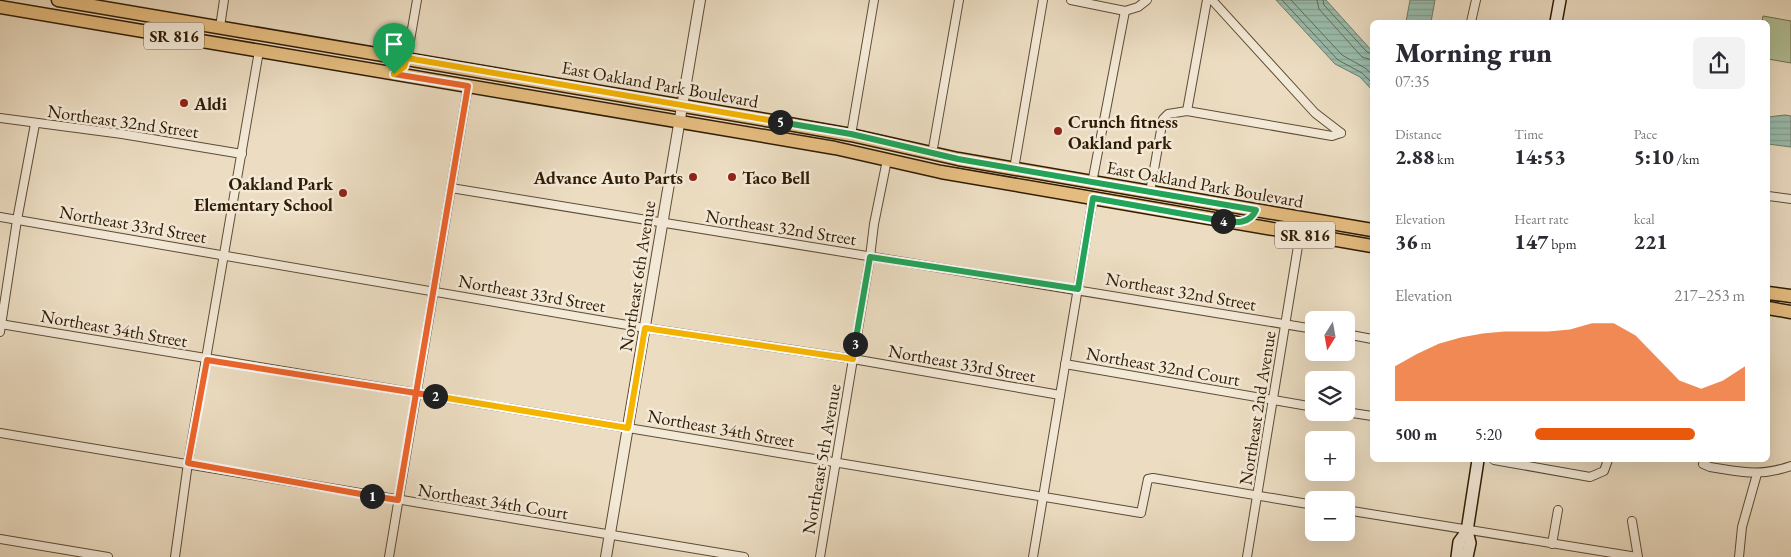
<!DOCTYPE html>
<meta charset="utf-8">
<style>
:root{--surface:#fff;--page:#f2f2f3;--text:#2b2b33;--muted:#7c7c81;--accent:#ea580c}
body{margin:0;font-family:"EB Garamond",serif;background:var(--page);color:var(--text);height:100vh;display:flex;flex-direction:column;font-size:19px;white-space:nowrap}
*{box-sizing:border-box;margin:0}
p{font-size:16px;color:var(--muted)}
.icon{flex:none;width:28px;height:28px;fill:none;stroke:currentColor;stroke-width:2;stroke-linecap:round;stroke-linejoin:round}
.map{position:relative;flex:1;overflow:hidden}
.drawer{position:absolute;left:1370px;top:20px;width:400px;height:442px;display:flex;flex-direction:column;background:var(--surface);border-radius:8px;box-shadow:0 5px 20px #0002}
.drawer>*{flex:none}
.needle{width:32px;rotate:191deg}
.controls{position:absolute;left:1305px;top:311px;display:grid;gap:10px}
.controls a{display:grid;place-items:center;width:50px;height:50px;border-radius:8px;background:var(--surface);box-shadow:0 5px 20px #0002;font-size:25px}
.pin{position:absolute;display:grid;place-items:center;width:42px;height:42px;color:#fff;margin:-51px -21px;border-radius:50% 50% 50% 0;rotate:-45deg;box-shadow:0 0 5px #0007}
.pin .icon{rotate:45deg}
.km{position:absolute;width:25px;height:25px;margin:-12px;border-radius:50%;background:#222;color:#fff;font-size:14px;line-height:25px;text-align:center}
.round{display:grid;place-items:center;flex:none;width:52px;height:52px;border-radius:8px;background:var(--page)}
.summary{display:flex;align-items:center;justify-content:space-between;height:85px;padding:0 25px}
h1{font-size:28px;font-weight:800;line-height:38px}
.stats{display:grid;grid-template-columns:repeat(3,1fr);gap:8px;height:85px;padding:5px 25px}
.stats div{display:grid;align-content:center}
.stats b{font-size:21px;font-weight:800}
.stats small{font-size:14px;font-weight:400}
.stats p{font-size:14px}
.chart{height:140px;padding:10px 25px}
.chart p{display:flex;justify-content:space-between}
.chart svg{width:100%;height:90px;margin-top:5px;fill:var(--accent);opacity:.7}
ul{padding:0 25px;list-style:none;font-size:16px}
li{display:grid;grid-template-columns:80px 60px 1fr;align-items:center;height:38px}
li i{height:12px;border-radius:6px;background:var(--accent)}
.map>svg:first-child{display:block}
.pitch{fill:#b2c298;stroke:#706f4e}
.water{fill:url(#water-rules);stroke:#6f7d69}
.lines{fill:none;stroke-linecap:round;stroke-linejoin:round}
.shore{stroke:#646c58;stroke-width:1}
.minor-casing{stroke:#5e4c34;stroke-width:10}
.tertiary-casing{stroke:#5e4c34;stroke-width:12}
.secondary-casing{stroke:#2f1c04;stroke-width:14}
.primary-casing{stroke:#2f1c04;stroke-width:15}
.minor{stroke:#f3e9d7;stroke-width:8}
.tertiary{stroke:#f3e9d7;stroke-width:10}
.secondary{stroke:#f3e9d7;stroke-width:11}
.primary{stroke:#e6be81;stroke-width:12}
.split-1-casing{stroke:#fff;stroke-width:10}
.split-2-casing{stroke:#fff;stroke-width:10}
.split-3-casing{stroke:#fff;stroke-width:10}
.split-4-casing{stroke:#fff;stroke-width:10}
.split-5-casing{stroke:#fff;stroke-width:10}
.split-6-casing{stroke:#fff;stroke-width:10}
.split-1{stroke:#f0652b;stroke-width:6}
.split-2{stroke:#f0652b;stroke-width:6}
.split-3{stroke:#f5b400;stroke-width:6}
.split-4{stroke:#22a559;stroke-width:6}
.split-5{stroke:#22a559;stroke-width:6}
.split-6{stroke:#f5b400;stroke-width:6}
.poi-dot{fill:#8f2418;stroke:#f3e9d7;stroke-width:2}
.labels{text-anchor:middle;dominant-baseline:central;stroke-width:5;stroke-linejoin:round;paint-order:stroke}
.shield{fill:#f3e9d7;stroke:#6a5a43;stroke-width:1}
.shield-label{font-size:16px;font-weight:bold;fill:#2f1c04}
.street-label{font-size:18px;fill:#2f1c04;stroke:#f3e9d7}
.poi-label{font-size:18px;font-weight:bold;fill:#2f1c04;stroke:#f3e9d7;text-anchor:start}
</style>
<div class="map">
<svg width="1791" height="557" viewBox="0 0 1791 557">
<defs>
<pattern id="water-rules" width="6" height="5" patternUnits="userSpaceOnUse" patternTransform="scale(1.25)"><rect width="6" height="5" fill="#9abdad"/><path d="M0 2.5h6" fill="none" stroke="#85a293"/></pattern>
</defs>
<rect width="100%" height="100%" fill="#ecddc2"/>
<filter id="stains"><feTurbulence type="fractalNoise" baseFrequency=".004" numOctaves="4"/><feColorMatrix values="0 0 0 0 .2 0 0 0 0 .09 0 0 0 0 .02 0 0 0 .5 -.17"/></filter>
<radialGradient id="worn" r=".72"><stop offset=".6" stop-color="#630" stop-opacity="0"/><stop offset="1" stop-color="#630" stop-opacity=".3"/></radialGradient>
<polygon class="pitch" points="1763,16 1791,21 1791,63 1768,59 1768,22 1762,22"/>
<g class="water">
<polygon points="1276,0 1326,0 1372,51 1372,90 1360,77 1335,64"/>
<polygon points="1410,0 1435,0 1431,22 1406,22"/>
<polygon points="1785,115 1791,116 1791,147 1768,144 1768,117"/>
</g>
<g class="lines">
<g class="shore">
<polyline points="1282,0 1338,60 1362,73 1372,83"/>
<polyline points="1291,0 1342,55 1365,68 1372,74"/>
<polyline points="1317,0 1319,9 1362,57 1372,60"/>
<polyline points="1323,0 1324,5 1367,52 1372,54"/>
</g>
<defs>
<g id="minor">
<polyline points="1071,0 1125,11 1138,7 1147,0"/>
<polyline points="1212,0 1315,113 1341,133"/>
<polyline points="1471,22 1476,0"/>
<polyline points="220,27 224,0"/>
<polyline points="407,58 417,0"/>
<polyline points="1187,111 1207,0"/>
<polyline points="0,118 122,134 242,154"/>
<polyline points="851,135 874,0"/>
<polyline points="932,154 959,0"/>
<polyline points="1014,169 1043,0"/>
<polyline points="1092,183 1125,11"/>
<polyline points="451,188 1314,329"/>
<polyline points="1150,192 1163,119 1168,114 1187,111 1332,136 1341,133"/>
<polyline points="1768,196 1791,199"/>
<polyline points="0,217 639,327 853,359 1060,395"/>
<polyline points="0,324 1141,513 1148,479 1153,478 1314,505"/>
<polyline points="0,332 17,220 35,124"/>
<polyline points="1346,334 1372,339"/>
<polyline points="1065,364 1314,407"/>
<polyline points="1346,412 1372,416"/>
<polyline points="0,433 744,557"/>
<polyline points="1494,460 1590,477 1604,471 1608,460"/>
<path d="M1703 464 1710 467C1742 472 1759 477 1791 466"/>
<polyline points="1346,510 1637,557"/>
<polyline points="1632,521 1638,557"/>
<polyline points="0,539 108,557"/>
<polyline points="1552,544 1558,510"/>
<polyline points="175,557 188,463 259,51"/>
<polyline points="389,557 468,86"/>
<polyline points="820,557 870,257 874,224 887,160"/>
<polyline points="1033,557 1093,198"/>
<polyline points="1247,557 1300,234"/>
<polyline points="1739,557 1742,527 1757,474"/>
</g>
<polyline id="tertiary" points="606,557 700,0"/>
<g id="secondary">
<polyline points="1556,22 1560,0"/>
<polyline points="1457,557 1459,542 1467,531"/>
<polyline points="1467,557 1470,543 1467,531 1478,460"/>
</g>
<g id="primary">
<polyline points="58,0 772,121 851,135 958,159 1372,230"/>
<polyline points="0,7 835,148 941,172 1372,246"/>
<polyline points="1768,293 1791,296"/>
<polyline points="1768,308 1791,312"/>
</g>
</defs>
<use href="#minor" class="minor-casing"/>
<use href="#tertiary" class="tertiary-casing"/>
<use href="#secondary" class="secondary-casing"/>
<use href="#primary" class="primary-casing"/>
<use href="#minor" class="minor"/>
<use href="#tertiary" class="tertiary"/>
<use href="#secondary" class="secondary"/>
<use href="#primary" class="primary"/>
</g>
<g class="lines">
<defs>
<polyline id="split-1" points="372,496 398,500 468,86 394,74"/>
<polyline id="split-2" points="372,496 188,463 207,360 435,396"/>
<polyline id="split-3" points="435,396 628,428 645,328 853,359 855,344"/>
<polyline id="split-4" points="855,344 870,257 1078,289 1093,198 1223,221"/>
<path id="split-5" d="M780 122 851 134 958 159 1256 210C1250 224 1236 223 1223 221"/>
<polyline id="split-6" points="394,74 404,67 407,58 780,122"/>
</defs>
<use href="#split-1" class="split-1-casing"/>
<use href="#split-2" class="split-2-casing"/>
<use href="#split-3" class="split-3-casing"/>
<use href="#split-4" class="split-4-casing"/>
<use href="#split-5" class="split-5-casing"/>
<use href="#split-6" class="split-6-casing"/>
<use href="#split-1" class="split-1"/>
<use href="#split-2" class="split-2"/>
<use href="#split-3" class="split-3"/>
<use href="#split-4" class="split-4"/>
<use href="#split-5" class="split-5"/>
<use href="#split-6" class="split-6"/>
</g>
<g class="poi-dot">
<circle cx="184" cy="103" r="5"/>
<circle cx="1058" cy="131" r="5"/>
<circle cx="693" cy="177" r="5"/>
<circle cx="732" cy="177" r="5"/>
<circle cx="343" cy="193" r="5"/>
</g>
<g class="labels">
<g class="shield">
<rect x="144" y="22.5" width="60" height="27" rx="4"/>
<rect x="1275" y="221.5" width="60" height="27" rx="4"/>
</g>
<g class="shield-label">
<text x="174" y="36">SR 816</text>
<text x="1305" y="235">SR 816</text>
</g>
<g class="street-label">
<text transform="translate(660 84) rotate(10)">East Oakland Park Boulevard</text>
<text transform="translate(123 121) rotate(8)">Northeast 32nd Street</text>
<text transform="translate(1205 184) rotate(10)">East Oakland Park Boulevard</text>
<text transform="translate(133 224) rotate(10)">Northeast 33rd Street</text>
<text transform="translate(781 227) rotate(9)">Northeast 32nd Street</text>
<text transform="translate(637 276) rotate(-81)">Northeast 6th Avenue</text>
<text transform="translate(1181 291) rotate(10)">Northeast 32nd Street</text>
<text transform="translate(532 293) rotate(10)">Northeast 33rd Street</text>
<text transform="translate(114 328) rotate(10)">Northeast 34th Street</text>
<text transform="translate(962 363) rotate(10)">Northeast 33rd Street</text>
<text transform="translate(1163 366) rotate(10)">Northeast 32nd Court</text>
<text transform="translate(1257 408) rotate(-81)">Northeast 2nd Avenue</text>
<text transform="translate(721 428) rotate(10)">Northeast 34th Street</text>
<text transform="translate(821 459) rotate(-80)">Northeast 5th Avenue</text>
<text transform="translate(493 501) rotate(9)">Northeast 34th Court</text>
</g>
<g class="poi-label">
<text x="194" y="103">Aldi</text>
<text x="1068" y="121">Crunch fitness<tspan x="1068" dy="21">Oakland park</tspan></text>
<text x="683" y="177" text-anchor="end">Advance Auto Parts</text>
<text x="742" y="177">Taco Bell</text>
<text x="333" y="183" text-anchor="end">Oakland Park<tspan x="333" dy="21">Elementary School</tspan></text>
</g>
</g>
<rect width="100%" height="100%" filter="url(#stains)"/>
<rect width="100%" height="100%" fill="url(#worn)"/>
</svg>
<div class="controls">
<a><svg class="needle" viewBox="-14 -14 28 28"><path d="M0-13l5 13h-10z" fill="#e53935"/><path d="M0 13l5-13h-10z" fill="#7c7c81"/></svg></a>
<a><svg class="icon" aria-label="layers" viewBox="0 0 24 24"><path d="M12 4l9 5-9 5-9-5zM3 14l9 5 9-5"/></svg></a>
<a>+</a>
<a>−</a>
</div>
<div class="pin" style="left:394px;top:74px;background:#1e9e55"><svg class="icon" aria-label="arrive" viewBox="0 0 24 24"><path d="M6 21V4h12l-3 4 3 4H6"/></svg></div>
<b class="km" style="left:372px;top:496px">1</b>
<b class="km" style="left:435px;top:396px">2</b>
<b class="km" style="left:855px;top:344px">3</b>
<b class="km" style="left:1223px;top:221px">4</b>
<b class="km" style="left:780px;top:122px">5</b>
<section class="drawer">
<div class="summary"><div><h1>Morning run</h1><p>07:35</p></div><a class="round"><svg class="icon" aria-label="share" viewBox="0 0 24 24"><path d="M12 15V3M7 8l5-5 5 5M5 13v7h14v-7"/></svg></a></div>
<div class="stats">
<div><p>Distance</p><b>2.88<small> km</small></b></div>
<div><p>Time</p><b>14:53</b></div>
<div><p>Pace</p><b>5:10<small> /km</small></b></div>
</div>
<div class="stats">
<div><p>Elevation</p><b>36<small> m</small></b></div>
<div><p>Heart rate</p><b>147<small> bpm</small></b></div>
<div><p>kcal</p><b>221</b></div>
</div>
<div class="chart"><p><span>Elevation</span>217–253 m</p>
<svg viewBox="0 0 160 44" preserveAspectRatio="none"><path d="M0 44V27L10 21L20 16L30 13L40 11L50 10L60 10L70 10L80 9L90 6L100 6L110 12L120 23L130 34L140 38L150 34L160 27V44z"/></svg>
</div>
<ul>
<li><b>500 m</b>5:20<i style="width:76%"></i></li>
</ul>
</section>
</div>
